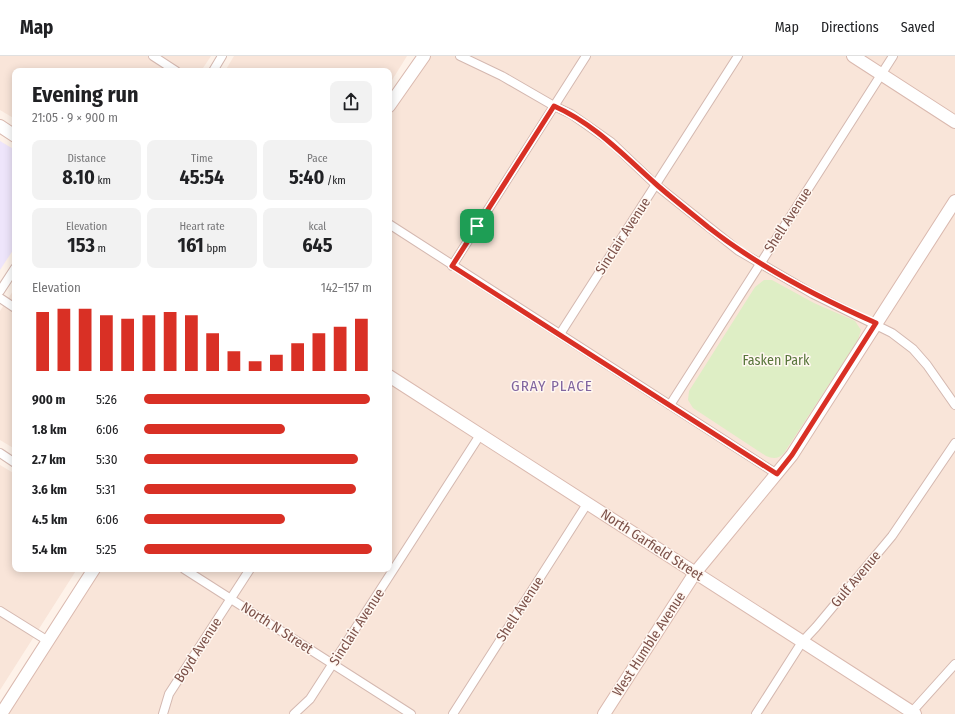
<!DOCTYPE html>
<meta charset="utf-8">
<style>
:root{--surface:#fff;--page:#f2f2f2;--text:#202124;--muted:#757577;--line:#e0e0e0;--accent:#d93025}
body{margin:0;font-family:"Fira Sans Condensed",sans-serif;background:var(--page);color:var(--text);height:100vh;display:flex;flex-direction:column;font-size:15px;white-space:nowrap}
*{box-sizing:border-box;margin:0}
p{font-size:13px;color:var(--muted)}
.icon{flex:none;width:22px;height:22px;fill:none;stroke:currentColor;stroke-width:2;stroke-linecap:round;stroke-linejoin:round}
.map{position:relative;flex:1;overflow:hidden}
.side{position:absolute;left:12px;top:12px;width:380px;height:504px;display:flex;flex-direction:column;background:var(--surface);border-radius:8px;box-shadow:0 2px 10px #0003}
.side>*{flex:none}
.pin{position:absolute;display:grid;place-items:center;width:34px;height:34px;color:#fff;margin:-17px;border-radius:8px;box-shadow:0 2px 6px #0006}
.round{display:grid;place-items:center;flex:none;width:42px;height:42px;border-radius:8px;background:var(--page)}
.overview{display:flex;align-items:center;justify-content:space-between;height:68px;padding:0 20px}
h1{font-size:22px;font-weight:700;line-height:30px}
.metrics{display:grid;grid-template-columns:repeat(3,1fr);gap:6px;height:68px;padding:4px 20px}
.metrics div{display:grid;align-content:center;border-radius:8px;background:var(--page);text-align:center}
.metrics b{font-size:20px;font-weight:700}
.metrics small{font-size:11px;font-weight:400}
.metrics p{font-size:11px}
.chart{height:112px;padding:8px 20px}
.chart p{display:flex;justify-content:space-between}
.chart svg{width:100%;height:72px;margin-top:4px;stroke:var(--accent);stroke-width:6}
ul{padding:0 20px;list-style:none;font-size:13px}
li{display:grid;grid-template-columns:64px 48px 1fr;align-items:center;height:30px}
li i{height:10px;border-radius:5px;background:var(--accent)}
header{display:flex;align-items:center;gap:24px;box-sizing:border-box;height:56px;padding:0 20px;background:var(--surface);border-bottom:1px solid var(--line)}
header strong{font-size:19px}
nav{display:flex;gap:22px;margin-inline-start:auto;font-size:14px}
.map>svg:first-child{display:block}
.residential{fill:#f9e5d9}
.education{fill:#eee5fb}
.green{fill:#deeec5}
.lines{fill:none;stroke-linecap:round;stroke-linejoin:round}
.street-casing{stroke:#d4b8b0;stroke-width:10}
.secondary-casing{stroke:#dab9af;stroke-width:14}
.street{stroke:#fff;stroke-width:8}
.secondary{stroke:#fff;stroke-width:12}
.route-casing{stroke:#fff;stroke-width:8}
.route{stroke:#d93025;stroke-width:5}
.labels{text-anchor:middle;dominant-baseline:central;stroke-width:3;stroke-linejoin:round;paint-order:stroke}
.street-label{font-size:14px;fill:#7c5149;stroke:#fff7f1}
.park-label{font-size:14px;fill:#58763b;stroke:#fff7f1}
.neighbourhood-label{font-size:15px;letter-spacing:1px;fill:#80659f;stroke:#fff7f1}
</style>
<header>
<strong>Map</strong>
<nav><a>Map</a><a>Directions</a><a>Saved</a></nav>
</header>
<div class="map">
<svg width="955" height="658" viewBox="0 0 955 658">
<rect width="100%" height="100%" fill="#fef2e9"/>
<g class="residential">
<polygon points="0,0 211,0 201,15 15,15 15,63 0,54"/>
<polygon points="234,0 407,0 389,29 389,15 225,15"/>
<polygon points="426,0 955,0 955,658 2,658 93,513 389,513 389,53"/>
<polygon points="15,232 15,393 0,384 0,255"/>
<polygon points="0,409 15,418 15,513 77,513 0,634"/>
</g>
<polygon class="education" points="0,85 15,94 15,191 0,214"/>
<path class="green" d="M764 224H772L814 247 855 265 861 274 858 284 784 397C779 403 773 403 766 400L693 352 688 344 689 335 755 231Z"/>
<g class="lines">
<defs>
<g id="street">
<polyline points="153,0 176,15"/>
<polyline points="460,0 502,20 554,50 571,58 611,86 656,129 739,195 813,238 892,277 913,293 927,309 955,349"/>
<polyline points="213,15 222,0"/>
<polyline points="389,168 777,418"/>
<polyline points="452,210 586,0"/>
<polyline points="0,235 15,212"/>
<polyline points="0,242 15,252"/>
<polyline points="560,278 738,0"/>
<polyline points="670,349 893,0"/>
<polyline points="0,397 15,407"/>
<polyline points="184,513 411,658"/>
<polyline points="0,555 48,585"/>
<polyline points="163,658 169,638 250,513"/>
<polyline points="294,658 310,643 480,379"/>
<polyline points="453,658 587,448"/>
<polyline points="756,658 802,586 816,571 892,480 955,387"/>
<polyline points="910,658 955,608"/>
</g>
<g id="secondary">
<polyline points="853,0 955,66"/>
<polyline points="389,50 424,0"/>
<polyline points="0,70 15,80"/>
<polyline points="389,320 915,658"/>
<polyline points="1,658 94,513"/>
<polyline points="604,658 695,517 792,399 955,145"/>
</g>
</defs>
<use href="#street" class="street-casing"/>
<use href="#secondary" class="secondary-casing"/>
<use href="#street" class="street"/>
<use href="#secondary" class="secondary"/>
</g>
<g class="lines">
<defs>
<path id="route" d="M554 50C595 68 624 100 657 129 673 143 691 157 708 171 759 211 817 241 876 267L792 399 777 418 452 210Z"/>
</defs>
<use href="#route" class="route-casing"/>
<use href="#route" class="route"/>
</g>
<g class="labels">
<g class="street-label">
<text transform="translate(788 164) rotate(-57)">Shell Avenue</text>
<text transform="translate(623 180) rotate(-57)">Sinclair Avenue</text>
<text transform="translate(652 489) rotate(33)">North Garfield Street</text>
<text transform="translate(856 523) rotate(-50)">Gulf Avenue</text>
<text transform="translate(520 553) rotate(-57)">Shell Avenue</text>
<text transform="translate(357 571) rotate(-57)">Sinclair Avenue</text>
<text transform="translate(277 572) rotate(33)">North N Street</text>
<text transform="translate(649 588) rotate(-57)">West Humble Avenue</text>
<text transform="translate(198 594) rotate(-57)">Boyd Avenue</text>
</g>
<g class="park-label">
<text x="776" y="304">Fasken Park</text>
</g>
<g class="neighbourhood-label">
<text x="552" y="330">GRAY PLACE</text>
</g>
</g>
</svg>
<div class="pin" style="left:477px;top:170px;background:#1e9e55"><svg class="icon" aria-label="arrive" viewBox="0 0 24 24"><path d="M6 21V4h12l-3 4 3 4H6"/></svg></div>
<section class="side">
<div class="overview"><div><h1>Evening run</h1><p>21:05 · 9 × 900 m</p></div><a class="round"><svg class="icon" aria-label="share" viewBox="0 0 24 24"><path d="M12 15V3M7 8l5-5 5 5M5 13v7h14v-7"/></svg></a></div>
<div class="metrics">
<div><p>Distance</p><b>8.10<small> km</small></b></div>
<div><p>Time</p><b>45:54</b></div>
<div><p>Pace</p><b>5:40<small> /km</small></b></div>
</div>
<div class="metrics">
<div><p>Elevation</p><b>153<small> m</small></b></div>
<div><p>Heart rate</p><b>161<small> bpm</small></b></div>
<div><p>kcal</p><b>645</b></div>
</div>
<div class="chart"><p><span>Elevation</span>142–157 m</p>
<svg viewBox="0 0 160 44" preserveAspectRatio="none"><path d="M5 44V8M15 44V6M25 44V6M35 44V10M45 44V12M55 44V10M65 44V8M75 44V10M85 44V21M95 44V32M105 44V38M115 44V34M125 44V27M135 44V21M145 44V17M155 44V12"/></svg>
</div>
<ul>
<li><b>900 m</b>5:26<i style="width:99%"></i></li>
<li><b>1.8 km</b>6:06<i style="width:62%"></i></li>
<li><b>2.7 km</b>5:30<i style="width:94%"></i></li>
<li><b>3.6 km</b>5:31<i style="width:93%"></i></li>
<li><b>4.5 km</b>6:06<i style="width:62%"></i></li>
<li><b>5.4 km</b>5:25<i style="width:100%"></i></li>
</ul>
</section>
</div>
